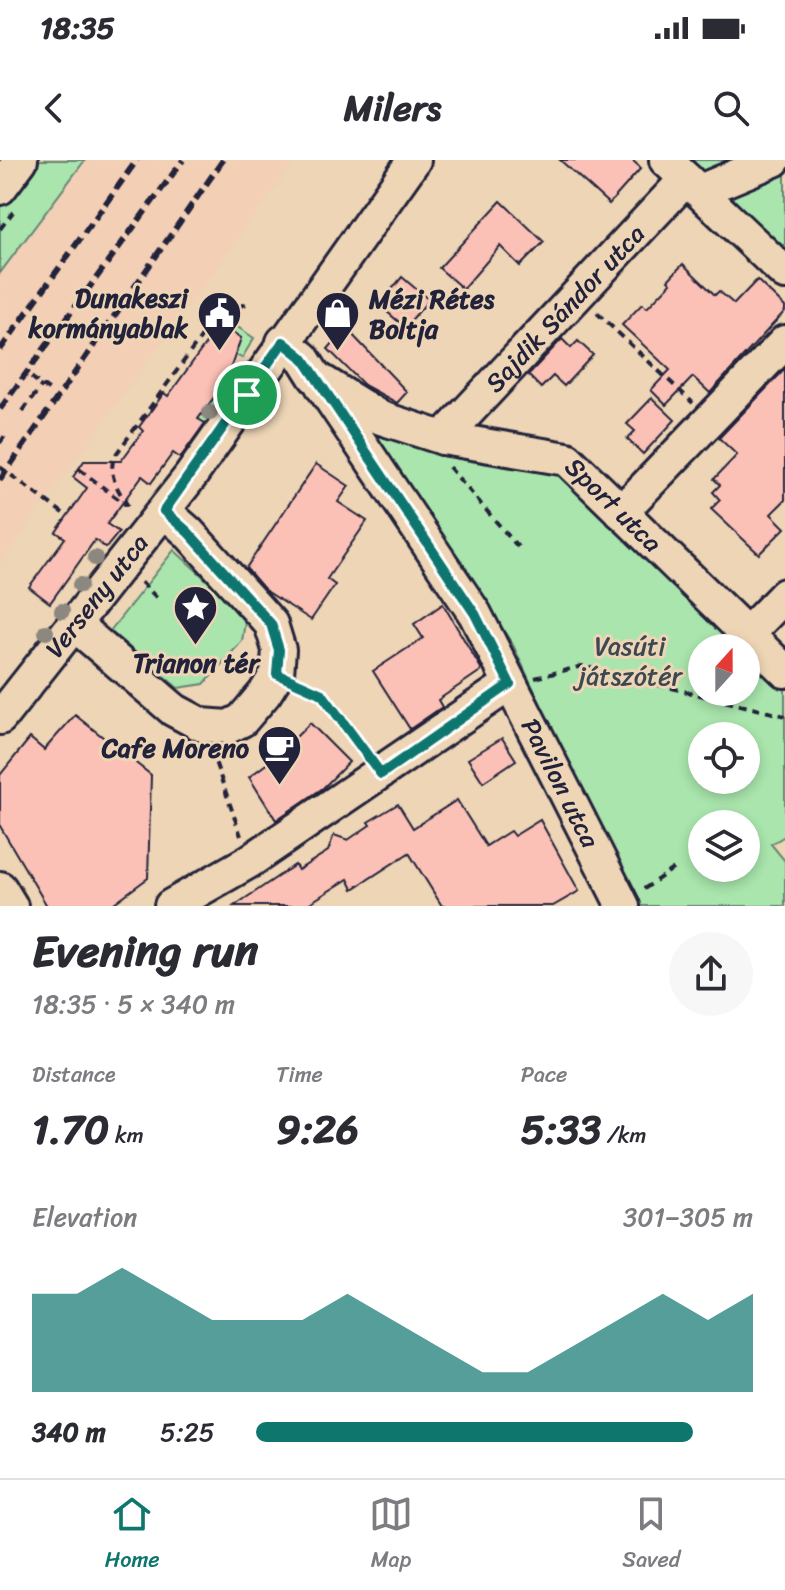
<!DOCTYPE html>
<meta charset="utf-8">
<style>
:root{--surface:#fff;--page:#f7f7f7;--text:#2b2b33;--muted:#7c7c81;--line:#e1e1e2;--accent:#0f766e}
body{margin:0;font-family:Sriracha,sans-serif;background:var(--page);color:var(--text);height:100vh;display:flex;flex-direction:column;font-size:30px;white-space:nowrap}
*{box-sizing:border-box;margin:0}
p{font-size:26px;color:var(--muted)}
.icon{flex:none;width:44px;height:44px;fill:none;stroke:currentColor;stroke-width:2;stroke-linecap:round;stroke-linejoin:round}
.map{position:relative;height:746px;overflow:hidden}
.side{display:flex;flex-direction:column;background:var(--surface);flex:1}
.side>*{flex:none}
.needle{width:52px;rotate:21deg}
.controls{position:absolute;left:688px;top:474px;display:grid;gap:16px}
.controls a{display:grid;place-items:center;width:72px;height:72px;border-radius:50%;background:var(--surface);box-shadow:0 4px 12px #0003;font-size:40px}
.pin{position:absolute;display:grid;place-items:center;width:68px;height:68px;color:#fff;margin:-34px;border:4px solid #fff;border-radius:50%;box-shadow:0 2px 8px #0007}
.round{display:grid;place-items:center;flex:none;width:84px;height:84px;border-radius:42px;background:var(--page)}
.head{display:flex;align-items:center;justify-content:space-between;height:136px;padding:0 32px}
h1{font-size:44px;font-weight:700;line-height:60px}
.figures{display:grid;grid-template-columns:repeat(3,1fr);gap:12px;height:136px;padding:8px 32px}
.figures div{display:grid;align-content:center}
.figures b{font-size:40px;font-weight:700}
.figures small{font-size:22px;font-weight:400}
.figures p{font-size:22px}
.chart{height:224px;padding:16px 32px}
.chart p{display:flex;justify-content:space-between}
.chart svg{width:100%;height:144px;margin-top:8px;fill:var(--accent);opacity:.7}
ul{padding:0 32px;list-style:none;font-size:26px}
li{display:grid;grid-template-columns:128px 96px 1fr;align-items:center;height:60px}
li i{height:20px;border-radius:10px;background:var(--accent)}
.status{display:flex;justify-content:space-between;align-items:center;height:56px;padding:0 40px;background:var(--surface);direction:ltr}
.status svg{height:22px;fill:currentColor}
header{display:flex;justify-content:space-between;align-items:center;height:104px;padding:0 32px;background:var(--surface);font-size:36px;font-weight:700}
.tabs{display:flex;justify-content:space-around;align-items:center;height:112px;border-top:2px solid var(--line);background:var(--surface);font-size:22px;color:var(--muted)}
.tabs a{display:grid;justify-items:center;gap:4px}
.tabs .on{color:var(--accent)}
.map>svg:first-child{display:block}
.built{fill:#f2cfb5}
.green{fill:#a9e5ac;stroke:#668474;stroke-width:2;fill-rule:evenodd}
.building{fill:#fcc1b6;stroke:#22223b;stroke-width:2}
.lines{fill:none;stroke-linecap:round;stroke-linejoin:round}
.minor-casing{stroke:#22223b;stroke-width:38}
.path{stroke:#22223b;stroke-width:4;stroke-dasharray:8 6;stroke-linecap:butt}
.minor{stroke:#edd5b5;stroke-width:32}
.rail{stroke:#22223b;stroke-width:6;stroke-dasharray:12 6;stroke-linecap:butt}
.tree{fill:#8c887f}
.route-casing{stroke:#fff;stroke-width:16}
.route{stroke:#0f766e;stroke-width:10}
.labels{text-anchor:middle;dominant-baseline:central;stroke-width:6;stroke-linejoin:round;paint-order:stroke}
.poi-label{font-size:26px;font-weight:bold;fill:#22223b;stroke:#edd5b5;text-anchor:end}
.street-label{font-size:26px;fill:#22223b;stroke:#edd5b5}
.park-label{font-size:26px;fill:#3d4952;stroke:#edd5b5}
</style>
<div class="status"><b>18:35</b><svg viewBox="0 0 49 12"><path d="M0 12V9h3v3zM5 12V6h3v6zM10 12V3h3v9zM15 12V0h3v12zM26 1h20v11H26zM47 4h2v5h-2z"/></svg></div>
<header><svg class="icon" aria-label="back" viewBox="0 0 24 24"><path d="M15 5l-7 7 7 7"/></svg>Milers<svg class="icon" aria-label="search" viewBox="0 0 24 24"><circle cx="10" cy="10" r="6"/><path d="M15 15l6 6"/></svg></header>
<div class="map">
<svg width="785" height="746" viewBox="0 0 785 746">
<rect width="100%" height="100%" fill="#edd5b5"/>
<filter id="ink" filterUnits="userSpaceOnUse"><feTurbulence type="fractalNoise" baseFrequency=".0125" numOctaves="2"/><feDisplacementMap in="SourceGraphic" scale="16" xChannelSelector="R" yChannelSelector="G"/><feConvolveMatrix kernelMatrix="1 2 1 2 8 2 1 2 1" color-interpolation-filters="sRGB"/></filter>
<g filter="url(#ink)">
<polygon class="built" points="85,0 295,0 0,403 0,113"/>
<g class="green">
<polygon points="9,0 85,0 0,113 0,12"/>
<polygon points="682,0 785,0 785,98"/>
<polygon points="224,158 254,178 242,198 235,195 241,178 220,164"/>
<polygon points="216,217 236,225 208,265 198,259 220,229"/>
<path d="M373 271 562 309 785 524V676L771 684 785 701V746H635L513 485ZM702 488H746V532H702ZM702 576H746V620H702ZM702 664H746V708H702Z"/>
<polygon points="174,390 246,456 242,481 204,524 178,528 110,471"/>
</g>
<g class="building">
<polygon points="560,0 632,0 641,8 609,44"/>
<polygon points="501,41 544,82 520,106 500,86 463,129 439,108"/>
<polygon points="683,104 715,135 719,131 734,144 757,120 785,147 785,151 710,233 693,217 666,245 651,230 670,210 622,165 642,144 647,148 671,123 668,120"/>
<polygon points="402,117 429,140 405,167 379,145"/>
<polygon points="220,164 241,178 226,221 198,259 205,263 180,298 173,293 151,323 142,316 107,364 119,372 106,388 95,380 50,443 29,427 65,378 56,372 87,328 73,317 84,301 121,301 143,271 139,267 164,233 168,236"/>
<polygon points="346,168 407,232 397,243 364,225 328,189"/>
<polygon points="562,179 571,188 578,181 593,195 564,226 553,216 541,228 528,215"/>
<polygon points="785,209 785,340 771,354 785,368 759,394 711,349 720,340 713,332 720,325 714,319 737,295 719,278"/>
<polygon points="652,238 675,260 643,294 627,279 635,271 627,264"/>
<polygon points="316,304 349,326 338,342 367,361 327,419 335,425 311,460 265,430 246,408"/>
<polygon points="443,444 482,510 438,540 442,547 410,569 373,511 423,478 414,464"/>
<polygon points="75,555 151,615 148,718 110,746 47,746 0,666 0,615 30,578 44,590"/>
<polygon points="310,563 349,602 323,628 276,660 249,617 277,596"/>
<polygon points="502,578 516,600 483,622 468,599"/>
<polygon points="457,640 486,686 510,671 514,676 540,660 579,731 553,746 442,746 409,693 353,729 348,719 305,746 234,746 295,705 298,710 328,691 334,675 348,680 370,665 368,662 398,644 413,668"/>
</g>
<g class="lines">
<defs>
<g id="minor">
<polyline points="666,0 785,113"/>
<polyline points="0,28 21,0"/>
<polyline points="700,31 774,0"/>
<path id="s1" d="M283 182 303 198 315 217 381 258 443 278 567 299 785 511"/>
<path id="s2" d="M322 226 475 454 623 746"/>
<path id="s3" d="M443 278 686 19"/>
<polyline points="621,352 785,182"/>
<polyline points="74,464 174,550 202,565 228,567 242,560 265,533 277,514 279,490 271,464 188,372 164,351"/>
<polyline points="747,474 785,435"/>
<path id="s4" d="M0 558 190 317 414 0"/>
<polyline points="0,728 11,746"/>
<polyline points="171,746 250,701 510,524"/>
</g>
</defs>
<use href="#minor" class="minor-casing"/>
<g class="path">
<polyline points="0,69 13,52"/>
<polyline points="597,153 693,243"/>
<polyline points="31,217 51,232"/>
<polyline points="23,251 42,225"/>
<polyline points="0,283 6,274"/>
<polyline points="0,307 67,356"/>
<polyline points="449,307 518,387"/>
<polyline points="79,309 126,345"/>
<path d="M128 346C118 330 108 316 114 297L213 161 228 150 246 144"/>
<polyline points="141,422 158,439"/>
<polyline points="535,518 582,506 785,556"/>
<polyline points="300,526 322,534 364,592"/>
<polyline points="211,590 241,676"/>
<polyline points="644,729 674,708"/>
</g>
<use href="#minor" class="minor"/>
<g class="rail">
<polyline points="0,190 137,0"/>
<polyline points="0,249 183,0"/>
<polyline points="0,320 223,0"/>
</g>
</g>
<g class="tree">
<circle cx="227" cy="229" r="8"/>
<circle cx="210" cy="253" r="8"/>
<circle cx="95" cy="398" r="8"/>
<circle cx="80" cy="425" r="8"/>
<circle cx="62" cy="451" r="8"/>
<circle cx="46" cy="472" r="8"/>
</g>
</g>
<g class="lines" filter="url(#ink)">
<defs>
<polygon id="route" points="283,182 303,198 475,454 510,524 381,614 322,534 277,514 279,490 271,464 188,372 164,351"/>
</defs>
<use href="#route" class="route-casing"/>
<use href="#route" class="route"/>
</g>
<defs>
<symbol id="civic-pin" viewBox="-11 -11 22 30"><path d="M0 17L-7.5 6A9.5 9.5 0 1 1 7.5 6Z" fill="#22223b" stroke="#edd5b5"/><path d="M-.6-6.5H3V-4.5H.6V-3L4-1V1h2V6H-6V1h2V-1L-.6-3ZM-1.2 2.5V6h2.4V2.5Z" fill="#fff"/></symbol>
<symbol id="shop-pin" viewBox="-11 -11 22 30"><path d="M0 17L-7.5 6A9.5 9.5 0 1 1 7.5 6Z" fill="#22223b" stroke="#edd5b5"/><path d="M-5-2.5h2.3a2.7 3.5 0 0 1 5.4 0H5L5.5 6h-11ZM-1.5-2.5h3a1.5 2.3 0 0 0-3 0Z" fill="#fff"/></symbol>
<symbol id="sight-pin" viewBox="-11 -11 22 30"><path d="M0 17L-7.5 6A9.5 9.5 0 1 1 7.5 6Z" fill="#22223b" stroke="#edd5b5"/><path d="M0-6L1.8-2.2L6-1.7L2.9 1.2L3.7 5.4L0 3.3L-3.7 5.4L-2.9 1.2L-6-1.7L-1.8-2.2Z" fill="#fff"/></symbol>
<symbol id="cafe-pin" viewBox="-11 -11 22 30"><path d="M0 17L-7.5 6A9.5 9.5 0 1 1 7.5 6Z" fill="#22223b" stroke="#edd5b5"/><path d="M-5.5-4.5H6V0H3Q3 3.5 0 3.5H-2.5Q-5.5 3.5-5.5 0ZM3-3.2v2h1.7v-2ZM-6 4.5H4V6H-6Z" fill="#fff"/></symbol>
</defs>
<g fill-rule="evenodd">
<use href="#civic-pin" x="194" y="128" width="51" height="69"/>
<use href="#shop-pin" x="312" y="128" width="51" height="69"/>
<use href="#sight-pin" x="170" y="422" width="51" height="69"/>
<use href="#cafe-pin" x="254" y="562" width="51" height="69"/>
</g>
<g class="labels">
<g class="poi-label">
<text x="188" y="138">Dunakeszi<tspan x="188" dy="30">kormányablak</tspan></text>
<text x="369" y="139" text-anchor="start">Mézi Rétes<tspan x="369" dy="30">Boltja</tspan></text>
<text x="196" y="503" text-anchor="middle">Trianon tér</text>
<text x="249" y="588">Cafe Moreno</text>
</g>
<g class="street-label">
<text stroke="none"><textPath href="#s3" startOffset="178">Sajdik Sándor utca</textPath></text>
<text stroke="none"><textPath href="#s1" startOffset="382">Sport utca</textPath></text>
<text stroke="none"><textPath href="#s4" startOffset="156">Verseny utca</textPath></text>
<text stroke="none"><textPath href="#s2" startOffset="464">Pavilon utca</textPath></text>
</g>
<g class="park-label">
<text x="630" y="486">Vasúti<tspan x="630" dy="30">játszótér</tspan></text>
</g>
</g>
</svg>
<div class="controls">
<a><svg class="needle" viewBox="-14 -14 28 28"><path d="M0-13l5 13h-10z" fill="#e53935"/><path d="M0 13l5-13h-10z" fill="#7c7c81"/></svg></a>
<a><svg class="icon" aria-label="locate" viewBox="0 0 24 24"><circle cx="12" cy="12" r="6"/><path d="M12 2v4M12 18v4M2 12h4M18 12h4"/></svg></a>
<a><svg class="icon" aria-label="layers" viewBox="0 0 24 24"><path d="M12 4l9 5-9 5-9-5zM3 14l9 5 9-5"/></svg></a>
</div>
<div class="pin" style="left:247px;top:235px;background:#1e9e55"><svg class="icon" aria-label="arrive" viewBox="0 0 24 24"><path d="M6 21V4h12l-3 4 3 4H6"/></svg></div>
</div>
<section class="side">
<div class="head"><div><h1>Evening run</h1><p>18:35 · 5 × 340 m</p></div><a class="round"><svg class="icon" aria-label="share" viewBox="0 0 24 24"><path d="M12 15V3M7 8l5-5 5 5M5 13v7h14v-7"/></svg></a></div>
<div class="figures">
<div><p>Distance</p><b>1.70<small> km</small></b></div>
<div><p>Time</p><b>9:26</b></div>
<div><p>Pace</p><b>5:33<small> /km</small></b></div>
</div>
<div class="chart"><p><span>Elevation</span>301–305 m</p>
<svg viewBox="0 0 160 44" preserveAspectRatio="none"><path d="M0 44V14L10 14L20 6L30 14L40 22L50 22L60 22L70 14L80 22L90 30L100 38L110 38L120 30L130 22L140 14L150 22L160 14V44z"/></svg>
</div>
<ul>
<li><b>340 m</b>5:25<i style="width:88%"></i></li>
</ul>
</section>
<nav class="tabs">
<a class="on"><svg class="icon" aria-label="home" viewBox="0 0 24 24"><path d="M3 11l9-7 9 7M6 9v11h12V9"/></svg>Home</a>
<a><svg class="icon" aria-label="map" viewBox="0 0 24 24"><path d="M3 6l6-2 6 2 6-2v14l-6 2-6-2-6 2zM9 4v14M15 6v14"/></svg>Map</a>
<a><svg class="icon" aria-label="saved" viewBox="0 0 24 24"><path d="M7 4h10v16l-5-4-5 4z"/></svg>Saved</a>
</nav>
